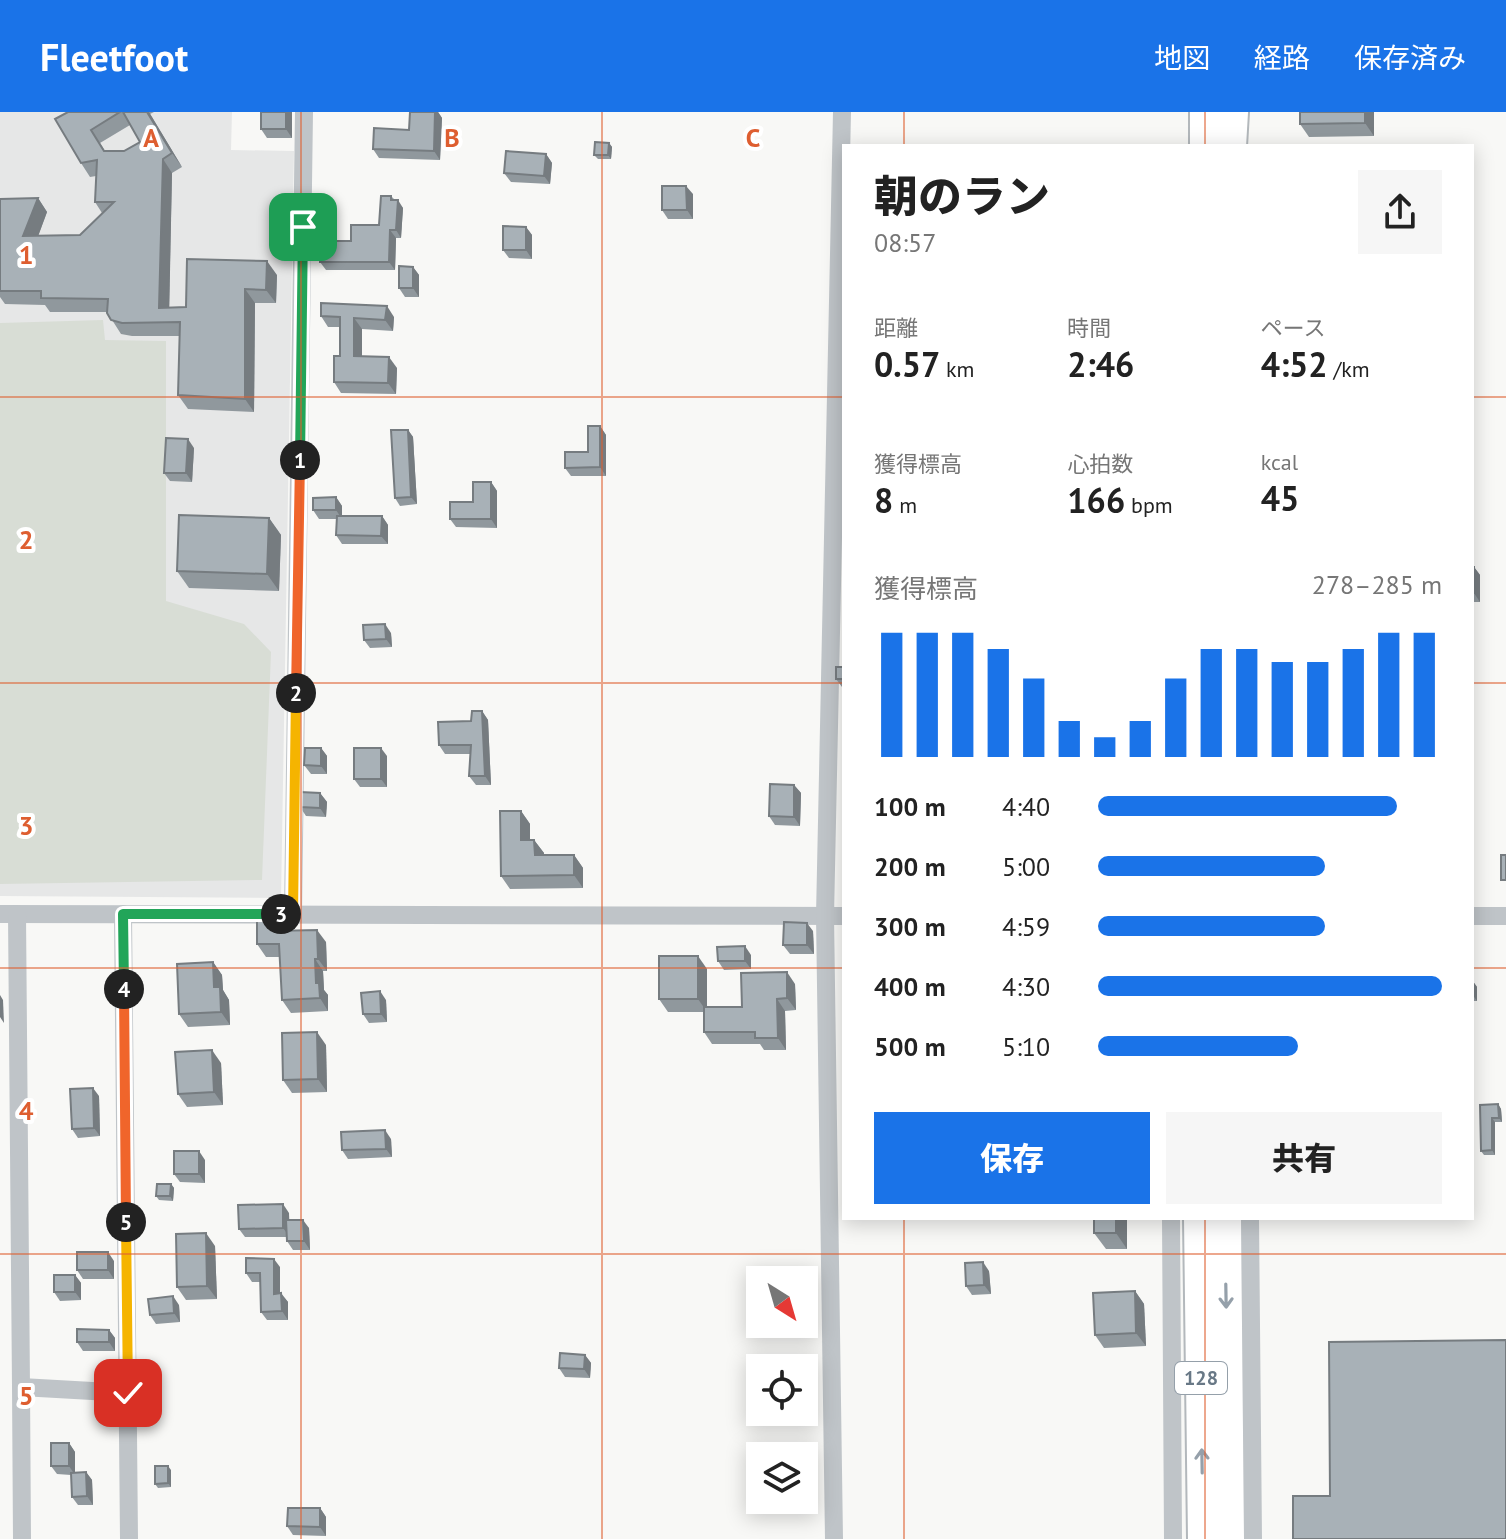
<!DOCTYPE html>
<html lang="ja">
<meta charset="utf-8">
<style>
:root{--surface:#fff;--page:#f6f6f6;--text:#222;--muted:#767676;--accent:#1a73e8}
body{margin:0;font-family:"PT Sans","Noto Sans JP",sans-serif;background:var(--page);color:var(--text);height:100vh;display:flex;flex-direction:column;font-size:30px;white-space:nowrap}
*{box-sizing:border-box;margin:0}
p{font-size:26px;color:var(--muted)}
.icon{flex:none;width:44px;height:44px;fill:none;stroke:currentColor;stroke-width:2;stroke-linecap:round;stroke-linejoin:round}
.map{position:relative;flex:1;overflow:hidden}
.panel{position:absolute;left:842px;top:32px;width:632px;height:1076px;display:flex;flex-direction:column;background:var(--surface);border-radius:0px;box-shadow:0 4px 20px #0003}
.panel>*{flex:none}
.needle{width:52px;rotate:143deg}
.controls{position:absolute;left:746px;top:1154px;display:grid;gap:16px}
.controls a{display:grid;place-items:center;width:72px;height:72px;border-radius:0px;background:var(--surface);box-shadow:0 4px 20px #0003;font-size:40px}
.pin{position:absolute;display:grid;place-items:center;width:68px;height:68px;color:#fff;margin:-34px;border-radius:16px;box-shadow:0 4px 12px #0006}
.km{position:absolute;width:40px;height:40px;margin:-20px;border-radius:50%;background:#222;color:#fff;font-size:22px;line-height:40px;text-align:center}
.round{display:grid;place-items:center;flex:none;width:84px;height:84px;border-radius:0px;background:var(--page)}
.summary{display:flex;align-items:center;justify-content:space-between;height:136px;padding:0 32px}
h1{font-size:44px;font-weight:800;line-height:60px}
.figures{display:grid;grid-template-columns:repeat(3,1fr);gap:12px;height:136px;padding:8px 32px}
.figures div{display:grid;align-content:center}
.figures b{font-size:34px;font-weight:800}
.figures small{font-size:22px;font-weight:400}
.figures p{font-size:22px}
.chart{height:224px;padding:16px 32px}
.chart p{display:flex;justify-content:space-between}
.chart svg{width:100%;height:144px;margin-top:8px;stroke:var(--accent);stroke-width:6}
.cta{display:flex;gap:16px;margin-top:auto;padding:16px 32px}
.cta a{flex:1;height:92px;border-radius:0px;background:var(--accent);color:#fff;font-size:32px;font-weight:800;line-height:92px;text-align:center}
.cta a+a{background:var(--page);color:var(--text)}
ul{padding:0 32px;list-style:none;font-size:26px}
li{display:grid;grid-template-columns:128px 96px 1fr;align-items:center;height:60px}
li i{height:20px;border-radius:10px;background:var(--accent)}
header{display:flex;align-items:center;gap:48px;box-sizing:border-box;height:112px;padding:0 40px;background:var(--accent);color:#fff}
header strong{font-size:38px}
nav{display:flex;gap:44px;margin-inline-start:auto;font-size:28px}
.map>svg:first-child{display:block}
.built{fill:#e6e7e7}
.green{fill:#d8ddd5}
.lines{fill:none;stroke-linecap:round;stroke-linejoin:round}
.primary-casing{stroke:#b3b8bc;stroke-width:34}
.minor{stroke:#bfc4c8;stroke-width:18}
.primary{stroke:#fff;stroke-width:30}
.wall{fill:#90989d;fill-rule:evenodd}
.shaded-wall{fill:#767c80}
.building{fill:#a8b1b7;stroke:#767c80;stroke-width:2}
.oneway{stroke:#95a0aa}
.split-1-casing{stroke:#fff;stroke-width:16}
.split-2-casing{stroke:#fff;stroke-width:16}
.split-3-casing{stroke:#fff;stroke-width:16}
.split-4-casing{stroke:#fff;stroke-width:16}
.split-5-casing{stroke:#fff;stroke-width:16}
.split-6-casing{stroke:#fff;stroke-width:16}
.split-1{stroke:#22a559;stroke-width:10}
.split-2{stroke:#f0652b;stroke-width:10}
.split-3{stroke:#f5b400;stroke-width:10}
.split-4{stroke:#22a559;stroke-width:10}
.split-5{stroke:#f0652b;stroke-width:10}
.split-6{stroke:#f5b400;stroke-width:10}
.grid{fill:none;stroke:#de5e30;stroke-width:2;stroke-opacity:0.55}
.labels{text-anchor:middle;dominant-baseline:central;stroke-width:8;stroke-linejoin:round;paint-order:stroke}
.shield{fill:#fff;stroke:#95a0aa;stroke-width:2}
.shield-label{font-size:20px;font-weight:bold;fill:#687886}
.grid-label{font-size:26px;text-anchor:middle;font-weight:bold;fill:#de5e30;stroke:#fff;stroke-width:8;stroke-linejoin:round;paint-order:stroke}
</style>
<header>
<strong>Fleetfoot</strong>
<nav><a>地図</a><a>経路</a><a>保存済み</a></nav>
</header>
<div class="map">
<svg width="1506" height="1427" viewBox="0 0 1506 1427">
<rect width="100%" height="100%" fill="#f8f8f6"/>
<polygon class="built" points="0,0 232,0 231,38 294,39 281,786 0,784"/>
<polygon class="green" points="103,208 105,228 166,229 166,489 244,512 271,540 262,768 0,772 0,211"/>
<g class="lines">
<defs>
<g id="primary">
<polyline points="1205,34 1205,0"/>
<polyline points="1231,34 1233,0"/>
<polyline points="1199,1106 1203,1427"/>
<polyline points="1226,1106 1229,1427"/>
</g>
</defs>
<use href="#primary" class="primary-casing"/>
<g class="minor">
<polyline points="0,802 844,804"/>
<polyline points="17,802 21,1275 128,1281"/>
<polyline points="123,802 129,1427"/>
<polyline points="293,802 304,0"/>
<polyline points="1472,804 1506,804"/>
<polyline points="1171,1106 1173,1427"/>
<polyline points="1250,1106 1253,1427"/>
<polyline points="21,1275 22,1427"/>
<polyline points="834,1427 825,804 842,0"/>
</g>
<use href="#primary" class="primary"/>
</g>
<g class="wall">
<path d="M68 0H154L150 2 182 55 172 61 169 195H186L277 163 276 191H255L254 300 188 297 178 283 180 224H132L121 222 107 200H50L45 193 5 192 0 185V87L38 86 47 100 38 124 80 123 102 101 95 90 96 64 90 65 81 51ZM130 13 140 30 124 39H105L100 31Z"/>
<polygon points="261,0 292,0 292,26 267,26 261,17"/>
<polygon points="410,0 438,0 442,6 440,48 379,46 373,37 409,18"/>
<polygon points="1300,0 1374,0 1374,24 1309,25 1300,12"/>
<polygon points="609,31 612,35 611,47 598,47 594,43"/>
<polygon points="546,42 552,51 550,72 511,70 504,61"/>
<polygon points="693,82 693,107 668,107 662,98"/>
<polygon points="391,84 403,96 401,126 396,126 395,158 326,158 320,150 351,129 379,113"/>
<polygon points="526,115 532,123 532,147 509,146 503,138"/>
<polygon points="413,155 419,163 419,185 405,185 399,176"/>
<polygon points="321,204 394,205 393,219 362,217 362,244 397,256 396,282 341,281 334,270 340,244 340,215 328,215"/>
<polygon points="600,314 606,323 606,364 571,364 565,356 588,340"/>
<polygon points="408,318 413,325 417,392 400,394 395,386"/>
<polygon points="194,336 192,370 170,369 164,361"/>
<polygon points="491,370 497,379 497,416 456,415 450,407 473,390"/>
<polygon points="336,385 342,394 342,404 382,404 388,413 388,432 342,432 336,423 337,407 319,407 313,398"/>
<polygon points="269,406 281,423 279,479 189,476 177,459"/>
<polygon points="1472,455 1474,455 1480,463 1480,490 1472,490"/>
<polygon points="391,521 392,535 370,536 364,528"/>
<polygon points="844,555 844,575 842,575 836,567"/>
<polygon points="482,599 488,608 491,673 476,673 469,664 470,642 445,642 439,633 471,609"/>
<polygon points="321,636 327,644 327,662 311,662 304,653"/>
<polygon points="387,644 387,675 360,675 354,667"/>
<polygon points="794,673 801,681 800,714 775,713 769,704"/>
<polygon points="320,681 327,690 326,705 306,704 300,695"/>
<polygon points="521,699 530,712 530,728 534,728 544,741 544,743 574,743 583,756 583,776 510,777 501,764"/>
<polygon points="280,819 326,830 327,859 323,859 324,878 328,883 328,899 291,901 282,888 280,845 266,845 257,832"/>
<polygon points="813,819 814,842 790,842 783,833"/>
<polygon points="751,843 751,857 724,858 718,849"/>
<polygon points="213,850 222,863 223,878 229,888 230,913 188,915 179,902"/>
<polygon points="707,857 707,895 742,895 795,872 796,898 785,899 786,938 764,938 760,932 712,932 704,920 704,900 668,900 659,887"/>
<polygon points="1472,868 1477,875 1477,889 1472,889"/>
<polygon points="386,888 387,910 369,911 363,902"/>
<polygon points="326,933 327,980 292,981 283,968"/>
<polygon points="221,951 223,993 187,995 178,982"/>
<polygon points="99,984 100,1024 78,1026 72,1017"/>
<polygon points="1498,992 1501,997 1502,1010 1495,1010 1495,1043 1484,1043 1481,1039 1480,993"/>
<polygon points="391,1027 392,1045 348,1047 342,1038"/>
<polygon points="205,1048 205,1071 180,1070 174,1062"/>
<polygon points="171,1072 174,1076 173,1089 159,1088 156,1084"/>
<polygon points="289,1101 289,1108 309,1116 310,1138 293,1138 287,1129 287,1125 245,1125 239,1117"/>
<polygon points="1094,1106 1127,1106 1127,1137 1106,1137 1094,1121"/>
<polygon points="215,1134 217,1187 186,1188 177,1175"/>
<polygon points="114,1149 114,1167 83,1167 77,1158"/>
<polygon points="280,1155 280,1181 288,1190 288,1208 267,1208 261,1200 260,1170 252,1170 246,1161"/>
<polygon points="989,1159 991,1182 972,1183 966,1174"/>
<polygon points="75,1163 81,1171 81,1188 60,1189 54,1180"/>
<polygon points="1135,1179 1144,1192 1146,1234 1104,1236 1095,1223"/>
<polygon points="179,1193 180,1210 156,1212 150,1203"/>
<polygon points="109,1218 115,1226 115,1239 83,1239 77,1230"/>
<polygon points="585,1243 591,1251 590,1266 565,1265 559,1256"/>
<polygon points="69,1331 75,1340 75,1360 86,1360 92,1368 93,1393 78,1393 72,1385 71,1363 57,1362 51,1354"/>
<polygon points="171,1358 171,1375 158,1376 155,1372"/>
<polygon points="320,1396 326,1405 326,1424 293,1423 287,1414"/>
</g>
<g class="shaded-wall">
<polygon points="147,0 149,0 182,55 172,41"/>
<polygon points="286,0 292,0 292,26 286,17"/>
<polygon points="435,0 438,0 442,6 440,48 434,39"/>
<polygon points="1365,0 1374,0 1374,24 1365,11"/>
<polygon points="609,31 612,35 611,47 608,43"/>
<polygon points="546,42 552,51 550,72 544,64"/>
<polygon points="163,47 172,61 169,210 159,196"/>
<polygon points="686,74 693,82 693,107 687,98"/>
<polygon points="38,86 47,100 33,138 23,124"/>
<polygon points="398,88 403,96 401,126 396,118"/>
<polygon points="526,115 532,123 532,147 526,138"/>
<polygon points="390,118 396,126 395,158 389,150"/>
<polygon points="267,149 277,163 276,191 266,178"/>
<polygon points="413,155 419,163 419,185 413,176"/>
<polygon points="245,177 255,191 254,300 245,287"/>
<polygon points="387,194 394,205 393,219 385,208"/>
<polygon points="354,206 362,217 362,255 354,244"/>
<polygon points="389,245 397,256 396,282 388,271"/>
<polygon points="600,314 606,323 606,364 600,355"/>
<polygon points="408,318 413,325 417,392 411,385"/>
<polygon points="188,327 194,336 192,370 186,361"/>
<polygon points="491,370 497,379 497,416 491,407"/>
<polygon points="336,385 342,394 342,407 336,398"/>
<polygon points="382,404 388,413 388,432 381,424"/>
<polygon points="269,406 281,423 279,479 267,462"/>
<polygon points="1474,455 1480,463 1480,490 1474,481"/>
<polygon points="385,512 391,521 392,535 386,527"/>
<polygon points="482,599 488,608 491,673 485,664"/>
<polygon points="321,636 327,644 327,662 321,654"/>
<polygon points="381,636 387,644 387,675 381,667"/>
<polygon points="794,673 801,681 800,714 794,705"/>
<polygon points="320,681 327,690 326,705 320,696"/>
<polygon points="521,699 530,712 530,741 521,728"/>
<polygon points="534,728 544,741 544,756 535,743"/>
<polygon points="574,743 583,756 583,776 574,763"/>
<polygon points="273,809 281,821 273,819"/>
<polygon points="807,811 813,819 814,842 807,833"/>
<polygon points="317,818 326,830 327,859 318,847"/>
<polygon points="745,834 751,843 751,857 745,849"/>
<polygon points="698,844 707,857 707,900 698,887"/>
<polygon points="315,847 323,859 324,878 328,883 328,899 320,886 316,871"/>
<polygon points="213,850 222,863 223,878 229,888 230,913 221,900 214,875"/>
<polygon points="787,860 795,872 796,898 787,886"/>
<polygon points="1472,868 1477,875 1477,889 1472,882"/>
<polygon points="380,879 386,888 387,910 381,902"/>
<polygon points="0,883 3,888 4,911 0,905"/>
<polygon points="777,887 785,899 786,938 778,926"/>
<polygon points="317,920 326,933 327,980 318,967"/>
<polygon points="212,938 221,951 223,993 214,980"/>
<polygon points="93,976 99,984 100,1024 94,1016"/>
<polygon points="1498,992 1501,997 1502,1010 1499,1006"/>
<polygon points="1492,1006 1495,1010 1495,1043 1492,1038"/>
<polygon points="385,1018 391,1027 392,1045 386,1037"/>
<polygon points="199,1039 205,1048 205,1071 199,1062"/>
<polygon points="171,1072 174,1076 173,1089 170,1084"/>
<polygon points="283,1092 289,1101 290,1125 283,1116"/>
<polygon points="1116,1106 1127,1106 1127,1137 1116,1121"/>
<polygon points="303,1108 309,1116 310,1138 304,1129"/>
<polygon points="206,1121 215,1134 217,1187 207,1174"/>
<polygon points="108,1140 114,1149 114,1167 108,1158"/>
<polygon points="274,1147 280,1155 280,1190 274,1182"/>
<polygon points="983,1150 989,1159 991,1182 984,1173"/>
<polygon points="75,1163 81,1171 81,1188 75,1180"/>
<polygon points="1135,1179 1144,1192 1146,1234 1136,1221"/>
<polygon points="281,1181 288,1190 288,1208 282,1199"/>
<polygon points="173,1184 179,1193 180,1210 174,1201"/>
<polygon points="109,1218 115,1226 115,1239 109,1230"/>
<polygon points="585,1243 591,1251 590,1266 584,1257"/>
<polygon points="69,1331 75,1340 75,1363 69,1354"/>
<polygon points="168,1354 171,1358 171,1375 168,1371"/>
<polygon points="86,1360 92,1368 93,1393 87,1384"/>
<polygon points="320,1396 326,1405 326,1424 320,1415"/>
</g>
<g class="building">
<polygon points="68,0 120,0 91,18 104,39 124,39 140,30 123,0 147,0 172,41 163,47 159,196 186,195 187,147 267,149 266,178 245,177 245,287 178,283 180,210 122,211 111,208 107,201 108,187 41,186 41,179 0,179 0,87 38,86 23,124 80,123 114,90 95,90 97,48 81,51 55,7"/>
<rect x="261" y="0" width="25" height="17"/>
<polygon points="410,0 435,0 434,39 373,37 374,16 409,18"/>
<polygon points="1300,0 1365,0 1365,11 1300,12"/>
<polygon points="595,30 609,31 608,43 594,43"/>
<polygon points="506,39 546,42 544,64 504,61"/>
<polygon points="662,74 686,74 687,98 662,98"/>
<polygon points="381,84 391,84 391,88 398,88 396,118 390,118 389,150 320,150 320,129 351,129 351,113 379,113"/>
<polygon points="503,114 526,115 526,138 503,138"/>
<polygon points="399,154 413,155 413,176 399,176"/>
<polygon points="321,191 387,194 385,208 354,206 354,244 389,245 388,271 334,270 334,244 340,244 340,205 321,204"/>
<polygon points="588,314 600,314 600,355 565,356 565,340 588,340"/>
<polygon points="391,318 408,318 411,385 395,386"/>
<polygon points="166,326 188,327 186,361 164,361"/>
<polygon points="473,370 491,370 491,407 450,407 450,390 473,390"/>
<polygon points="336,385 336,398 313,398 313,386"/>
<polygon points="179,403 269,406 267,462 177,459"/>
<polygon points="337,404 382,404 381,424 336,423"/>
<rect x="1472" y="455" width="2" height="26"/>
<polygon points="385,512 386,527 364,528 363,513"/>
<rect x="836" y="555" width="8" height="12"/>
<polygon points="472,599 482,599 485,664 469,664 471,633 439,633 438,610 471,609"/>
<polygon points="305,636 321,636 321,654 304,653"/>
<rect x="354" y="636" width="27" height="31"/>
<polygon points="770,672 794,673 794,705 769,704"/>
<polygon points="300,680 320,681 320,696 300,695"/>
<polygon points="500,699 521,699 521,728 534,728 535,743 574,743 574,763 501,764"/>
<rect x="1501" y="743" width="5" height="25"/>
<polygon points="257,809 273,809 273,819 317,818 318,847 315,847 316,871 319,871 320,886 282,888 279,832 257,832"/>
<polygon points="784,810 807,811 807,833 783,833"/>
<polygon points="745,834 745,849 718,849 717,835"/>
<rect x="659" y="844" width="39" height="43"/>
<polygon points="213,850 214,875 220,875 221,900 179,902 177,852"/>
<polygon points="787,860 787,886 777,887 778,926 755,926 755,920 704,920 704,895 742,895 741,861"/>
<polygon points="380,879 381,902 363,902 361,881"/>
<polygon points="317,920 318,967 283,968 282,921"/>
<polygon points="212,938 214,980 178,982 175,940"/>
<polygon points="93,976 94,1016 72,1017 70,977"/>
<polygon points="1498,992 1499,1006 1492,1006 1492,1038 1481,1039 1480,993"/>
<polygon points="385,1018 386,1037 342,1038 341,1020"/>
<rect x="174" y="1039" width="25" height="23"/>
<polygon points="157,1072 171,1072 170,1084 156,1084"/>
<polygon points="283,1092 283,1116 239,1117 238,1093"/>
<rect x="1094" y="1106" width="22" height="15"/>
<polygon points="286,1108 303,1108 304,1129 287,1129"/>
<polygon points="206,1121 207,1174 177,1175 176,1122"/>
<rect x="77" y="1140" width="31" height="18"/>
<polygon points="246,1146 274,1147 274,1182 281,1181 282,1199 261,1200 260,1161 246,1161"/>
<polygon points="983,1150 984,1173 966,1174 965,1151"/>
<rect x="54" y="1163" width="21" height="17"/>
<polygon points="1135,1179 1136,1221 1095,1223 1093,1181"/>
<polygon points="173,1184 174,1201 150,1203 148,1187"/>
<polygon points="77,1217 109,1218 109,1230 77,1230"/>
<polygon points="1506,1228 1506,1427 1293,1427 1293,1384 1330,1384 1329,1230"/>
<polygon points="560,1241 585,1243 584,1257 559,1256"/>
<rect x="51" y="1331" width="18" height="23"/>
<polygon points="155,1354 168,1354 168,1371 155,1372"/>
<polygon points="86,1360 87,1384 72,1385 71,1361"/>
<polygon points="288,1396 320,1396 320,1415 287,1414"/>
</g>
<defs><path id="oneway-shaft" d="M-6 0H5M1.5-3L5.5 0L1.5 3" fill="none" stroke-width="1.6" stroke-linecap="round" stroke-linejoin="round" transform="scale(2)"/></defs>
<g class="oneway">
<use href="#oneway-shaft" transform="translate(1226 1184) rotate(89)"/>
<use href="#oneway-shaft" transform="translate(1202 1349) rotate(-91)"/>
</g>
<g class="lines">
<defs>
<polyline id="split-1" points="300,348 303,115"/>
<polyline id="split-2" points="296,581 300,348"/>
<polyline id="split-3" points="281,802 293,802 296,581"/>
<polyline id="split-4" points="124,877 123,802 281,802"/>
<polyline id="split-5" points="124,877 126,1110"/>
<polyline id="split-6" points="126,1110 128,1281"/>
</defs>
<use href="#split-1" class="split-1-casing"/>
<use href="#split-2" class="split-2-casing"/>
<use href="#split-3" class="split-3-casing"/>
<use href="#split-4" class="split-4-casing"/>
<use href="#split-5" class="split-5-casing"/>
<use href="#split-6" class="split-6-casing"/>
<use href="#split-1" class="split-1"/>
<use href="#split-2" class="split-2"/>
<use href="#split-3" class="split-3"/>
<use href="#split-4" class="split-4"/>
<use href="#split-5" class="split-5"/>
<use href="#split-6" class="split-6"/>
</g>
<path class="grid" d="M301 0V1427M602 0V1427M904 0V34M1205 0V34M0 285H844M1472 285H1506M0 571H844M1472 571H1506M0 856H844M1472 856H1506M904 1106V1427M1205 1106V1427M0 1142H1506"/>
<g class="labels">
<rect class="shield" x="1175" y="1250" width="52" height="32" rx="6"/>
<g class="shield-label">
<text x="1201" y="1266">128</text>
</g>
</g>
<g class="grid-label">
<text x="151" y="35">A</text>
<text x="452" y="35">B</text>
<text x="753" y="35">C</text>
<text x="26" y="152">1</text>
<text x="26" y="437">2</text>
<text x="26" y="723">3</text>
<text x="26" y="1008">4</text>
<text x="26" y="1293">5</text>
</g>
</svg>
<div class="controls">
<a><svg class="needle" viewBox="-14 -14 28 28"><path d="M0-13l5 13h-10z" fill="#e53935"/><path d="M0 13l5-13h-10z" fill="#767676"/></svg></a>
<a><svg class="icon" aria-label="locate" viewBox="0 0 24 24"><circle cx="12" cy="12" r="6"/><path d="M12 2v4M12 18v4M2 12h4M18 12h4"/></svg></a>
<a><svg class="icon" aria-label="layers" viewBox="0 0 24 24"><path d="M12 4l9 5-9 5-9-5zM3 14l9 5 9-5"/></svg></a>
</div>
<div class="pin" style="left:303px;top:115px;background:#1e9e55"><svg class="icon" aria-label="arrive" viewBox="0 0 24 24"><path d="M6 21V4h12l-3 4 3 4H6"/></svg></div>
<div class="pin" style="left:128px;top:1281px;background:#d93025"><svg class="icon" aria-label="check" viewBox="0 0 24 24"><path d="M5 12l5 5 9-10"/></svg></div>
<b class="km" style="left:300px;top:348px">1</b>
<b class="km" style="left:296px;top:581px">2</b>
<b class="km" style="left:281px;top:802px">3</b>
<b class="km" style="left:124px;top:877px">4</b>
<b class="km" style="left:126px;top:1110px">5</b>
<section class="panel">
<div class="summary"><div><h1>朝のラン</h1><p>08:57</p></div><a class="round"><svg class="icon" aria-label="share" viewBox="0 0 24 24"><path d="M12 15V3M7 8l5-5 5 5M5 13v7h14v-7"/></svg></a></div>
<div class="figures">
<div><p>距離</p><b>0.57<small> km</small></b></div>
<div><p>時間</p><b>2:46</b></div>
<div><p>ペース</p><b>4:52<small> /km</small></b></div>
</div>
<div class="figures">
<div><p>獲得標高</p><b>8<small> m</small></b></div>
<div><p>心拍数</p><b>166<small> bpm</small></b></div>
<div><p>kcal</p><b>45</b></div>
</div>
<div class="chart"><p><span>獲得標高</span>278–285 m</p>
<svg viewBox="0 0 160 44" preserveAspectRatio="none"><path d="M5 44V6M15 44V6M25 44V6M35 44V11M45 44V20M55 44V33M65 44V38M75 44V33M85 44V20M95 44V11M105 44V11M115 44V15M125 44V15M135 44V11M145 44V6M155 44V6"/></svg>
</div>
<ul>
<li><b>100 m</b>4:40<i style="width:87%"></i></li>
<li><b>200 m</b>5:00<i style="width:66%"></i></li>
<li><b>300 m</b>4:59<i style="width:66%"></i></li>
<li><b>400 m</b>4:30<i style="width:100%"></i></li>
<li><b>500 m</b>5:10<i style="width:58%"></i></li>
</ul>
<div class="cta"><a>保存</a><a>共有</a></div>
</section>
</div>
